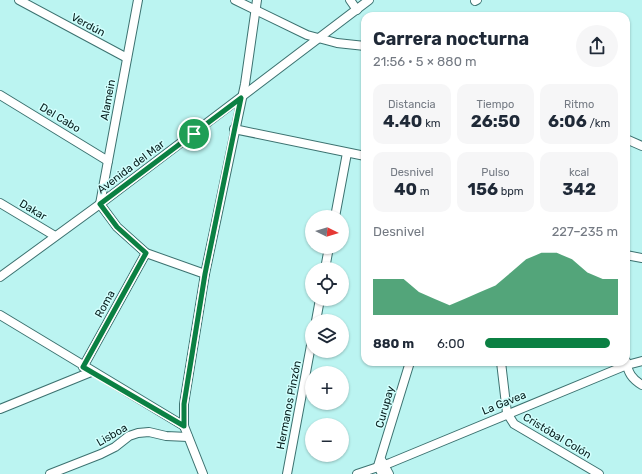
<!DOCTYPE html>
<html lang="es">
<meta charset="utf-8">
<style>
:root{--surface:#fff;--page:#f6f6f7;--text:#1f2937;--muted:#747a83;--accent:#0b8043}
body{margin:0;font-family:Rubik,sans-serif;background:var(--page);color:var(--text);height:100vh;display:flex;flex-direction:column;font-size:15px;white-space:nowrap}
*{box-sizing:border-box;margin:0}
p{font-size:13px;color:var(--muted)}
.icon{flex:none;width:22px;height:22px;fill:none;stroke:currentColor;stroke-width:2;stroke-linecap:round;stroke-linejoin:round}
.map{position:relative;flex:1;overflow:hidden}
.details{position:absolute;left:361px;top:12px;width:269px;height:354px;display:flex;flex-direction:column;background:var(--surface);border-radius:12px;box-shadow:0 1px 3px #0004}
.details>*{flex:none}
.needle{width:26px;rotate:95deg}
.controls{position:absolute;left:305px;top:210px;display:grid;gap:8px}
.controls a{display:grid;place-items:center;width:44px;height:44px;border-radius:50%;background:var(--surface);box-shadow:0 1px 3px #0004;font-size:20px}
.pin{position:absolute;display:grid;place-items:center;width:34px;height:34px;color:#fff;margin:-17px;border:2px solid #fff;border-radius:50%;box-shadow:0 1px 4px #0007}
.round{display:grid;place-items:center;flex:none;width:42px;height:42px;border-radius:21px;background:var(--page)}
.summary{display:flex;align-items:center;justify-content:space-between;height:68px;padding:0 12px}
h1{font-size:18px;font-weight:700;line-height:30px}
.stats{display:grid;grid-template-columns:repeat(3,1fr);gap:6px;height:68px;padding:4px 12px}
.stats div{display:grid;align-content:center;border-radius:10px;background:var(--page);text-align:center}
.stats b{font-size:17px;font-weight:700}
.stats small{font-size:11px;font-weight:400}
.stats p{font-size:11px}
.chart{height:112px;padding:8px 12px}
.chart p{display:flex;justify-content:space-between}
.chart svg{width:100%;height:72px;margin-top:4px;fill:var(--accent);opacity:.7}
ul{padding:0 12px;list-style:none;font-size:13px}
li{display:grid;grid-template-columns:64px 48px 1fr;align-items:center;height:30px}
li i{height:10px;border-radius:5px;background:var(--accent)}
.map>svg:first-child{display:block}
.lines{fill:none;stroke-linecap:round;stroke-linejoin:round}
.minor-casing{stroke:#3c7270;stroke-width:10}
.minor{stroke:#fff;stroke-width:8}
.route-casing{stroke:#fff;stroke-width:8}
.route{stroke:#0b8043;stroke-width:5}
.labels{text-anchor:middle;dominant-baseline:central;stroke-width:3;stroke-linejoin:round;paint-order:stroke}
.street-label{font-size:11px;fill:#061d1c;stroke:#d2fffd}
</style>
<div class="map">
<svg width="642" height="474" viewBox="0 0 642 474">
<rect width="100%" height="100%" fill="#bbf4f1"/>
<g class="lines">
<defs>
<g id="minor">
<polyline points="19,0 127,58"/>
<polyline points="138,0 100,204 117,227 146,253 205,274"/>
<polyline points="235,0 307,35 337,43 365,46"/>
<polyline points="350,0 357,10"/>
<polyline points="475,1 477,0"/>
<polyline points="0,95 108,161"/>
<polyline points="234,129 365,156"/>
<polyline points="626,139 642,146"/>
<polyline points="0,203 55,236"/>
<polyline points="335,217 347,153"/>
<polyline points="626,255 642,258"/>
<polyline points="325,269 329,247"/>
<polyline points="0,277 100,204 369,0"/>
<polyline points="0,315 184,426"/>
<polyline points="316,321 320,299"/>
<path d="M626 361C628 373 632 379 642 385"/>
<polyline points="501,362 507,413 514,424 599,474"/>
<polyline points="83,367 146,253"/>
<polyline points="0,409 91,372"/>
<polyline points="382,461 389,474"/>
<polyline points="50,474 101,454 115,447 129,436 138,433 149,432 166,436 188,437"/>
<polyline points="203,474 184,426 184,404 205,274 245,84 257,0"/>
<polyline points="287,474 312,340"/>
<polyline points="357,474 390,463 627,365 642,361"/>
<polyline points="382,474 378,466 410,362"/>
</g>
</defs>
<use href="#minor" class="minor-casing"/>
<use href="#minor" class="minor"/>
</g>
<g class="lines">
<defs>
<polygon id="route" points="241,98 205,274 184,404 184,426 83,367 146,253 117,227 100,204"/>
</defs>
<use href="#route" class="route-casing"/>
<use href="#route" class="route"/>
</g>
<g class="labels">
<g class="street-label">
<text transform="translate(88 25) rotate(28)">Verdún</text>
<text transform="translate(108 100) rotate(-80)">Alamein</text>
<text transform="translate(60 118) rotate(31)">Del Cabo</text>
<text transform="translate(131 167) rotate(-37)">Avenida del Mar</text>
<text transform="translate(33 210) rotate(31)">Dakar</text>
<text transform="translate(105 304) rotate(-61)">Roma</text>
<text transform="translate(504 403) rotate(-22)">La Gavea</text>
<text transform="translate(289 405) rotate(-79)">Hermanos Pinzón</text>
<text transform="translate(385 407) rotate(-74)">Curupay</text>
<text transform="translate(112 435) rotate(-30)">Lisboa</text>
<text transform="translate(557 436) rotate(31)">Cristóbal Colón</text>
</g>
</g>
</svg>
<div class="controls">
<a><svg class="needle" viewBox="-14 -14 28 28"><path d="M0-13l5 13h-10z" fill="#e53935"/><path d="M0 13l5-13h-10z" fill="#747a83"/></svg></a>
<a><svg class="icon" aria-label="locate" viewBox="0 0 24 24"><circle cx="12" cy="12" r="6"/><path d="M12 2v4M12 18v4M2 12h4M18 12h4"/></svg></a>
<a><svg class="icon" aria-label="layers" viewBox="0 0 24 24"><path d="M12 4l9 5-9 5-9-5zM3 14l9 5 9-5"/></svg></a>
<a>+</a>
<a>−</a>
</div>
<div class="pin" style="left:194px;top:134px;background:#1e9e55"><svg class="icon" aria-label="arrive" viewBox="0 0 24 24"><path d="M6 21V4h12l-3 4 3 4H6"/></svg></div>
<section class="details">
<div class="summary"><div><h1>Carrera nocturna</h1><p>21:56 · 5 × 880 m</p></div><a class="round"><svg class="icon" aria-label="share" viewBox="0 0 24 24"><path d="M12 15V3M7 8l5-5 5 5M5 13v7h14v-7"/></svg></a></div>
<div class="stats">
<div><p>Distancia</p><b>4.40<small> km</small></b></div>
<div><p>Tiempo</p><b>26:50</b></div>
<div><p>Ritmo</p><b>6:06<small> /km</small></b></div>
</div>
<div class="stats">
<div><p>Desnivel</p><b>40<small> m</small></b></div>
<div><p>Pulso</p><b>156<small> bpm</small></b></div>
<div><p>kcal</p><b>342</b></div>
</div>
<div class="chart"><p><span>Desnivel</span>227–235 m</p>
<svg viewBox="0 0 160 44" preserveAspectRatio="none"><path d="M0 44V22L10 22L20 22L30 30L40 34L50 38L60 34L70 30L80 26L90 18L100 10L110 6L120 6L130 10L140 18L150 22L160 22V44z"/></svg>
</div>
<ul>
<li><b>880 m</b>6:00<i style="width:94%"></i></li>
</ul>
</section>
</div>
